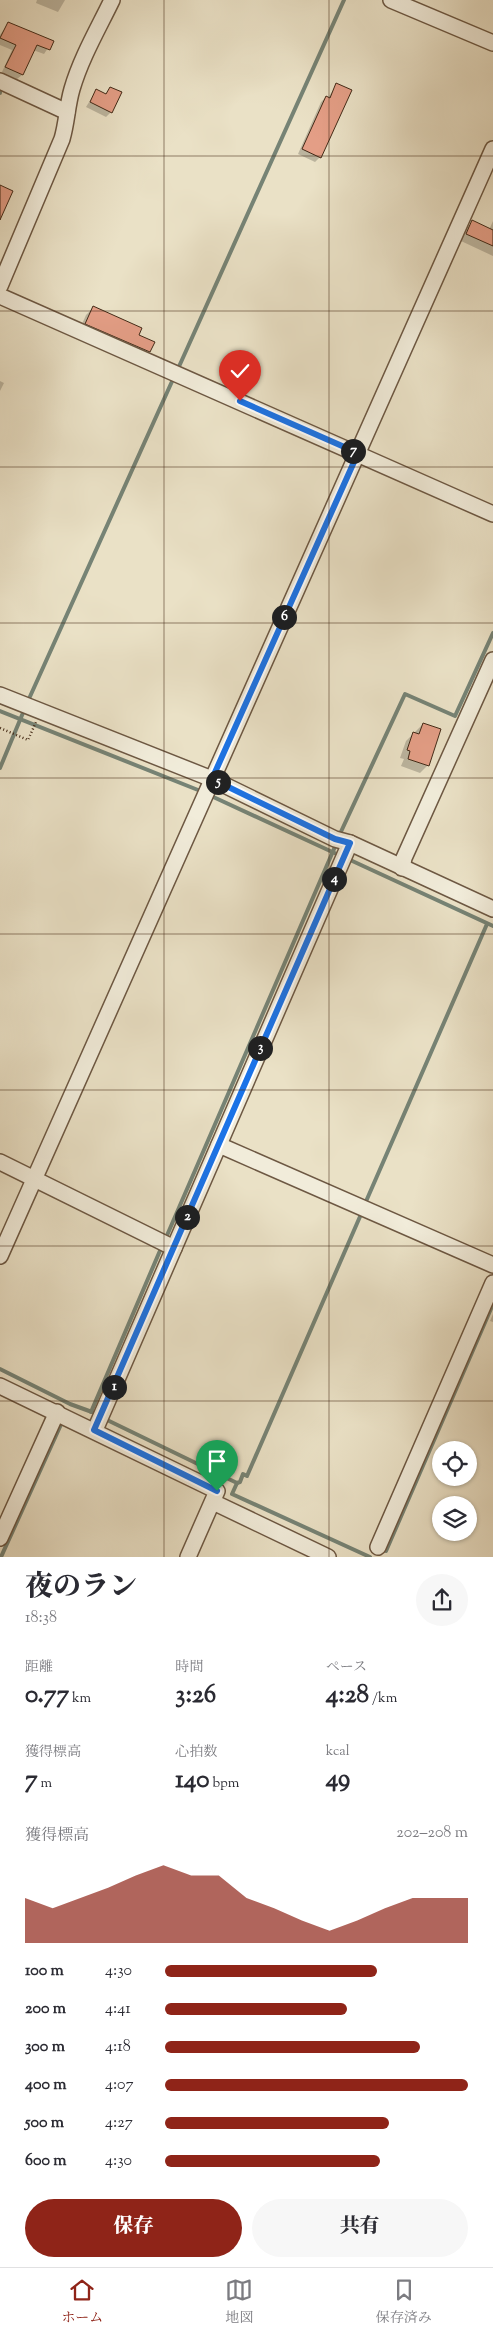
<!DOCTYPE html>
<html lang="ja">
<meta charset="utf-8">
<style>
:root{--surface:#fff;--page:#f7f7f7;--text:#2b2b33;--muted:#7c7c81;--line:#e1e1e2;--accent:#8f2418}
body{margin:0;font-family:"Sorts Mill Goudy","Noto Serif JP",serif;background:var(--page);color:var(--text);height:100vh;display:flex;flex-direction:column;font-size:19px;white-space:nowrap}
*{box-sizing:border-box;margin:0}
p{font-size:16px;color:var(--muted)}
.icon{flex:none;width:28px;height:28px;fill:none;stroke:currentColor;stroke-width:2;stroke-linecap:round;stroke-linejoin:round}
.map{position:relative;height:1557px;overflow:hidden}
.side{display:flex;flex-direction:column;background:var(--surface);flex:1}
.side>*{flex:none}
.fabs{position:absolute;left:432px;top:1441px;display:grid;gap:10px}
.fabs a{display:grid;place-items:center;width:45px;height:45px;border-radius:50%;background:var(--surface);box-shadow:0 1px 4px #0004;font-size:25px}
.pin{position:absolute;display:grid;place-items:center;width:42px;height:42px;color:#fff;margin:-51px -21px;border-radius:50% 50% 50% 0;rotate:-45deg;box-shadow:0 0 5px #0007}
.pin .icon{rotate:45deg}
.km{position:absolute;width:25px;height:25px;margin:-12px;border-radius:50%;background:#222;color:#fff;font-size:14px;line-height:25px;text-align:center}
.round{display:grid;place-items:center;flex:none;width:52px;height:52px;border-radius:26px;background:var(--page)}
.head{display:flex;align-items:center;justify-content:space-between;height:85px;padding:0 25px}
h1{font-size:28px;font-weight:800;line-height:38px}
.figures{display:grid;grid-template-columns:repeat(3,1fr);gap:8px;height:85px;padding:5px 25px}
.figures div{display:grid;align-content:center}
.figures b{font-size:25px;font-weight:800}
.figures small{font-size:14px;font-weight:400}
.figures p{font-size:14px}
.chart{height:140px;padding:10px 25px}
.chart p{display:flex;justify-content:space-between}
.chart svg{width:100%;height:90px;margin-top:5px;fill:var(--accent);opacity:.7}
.cta{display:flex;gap:10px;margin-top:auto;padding:10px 25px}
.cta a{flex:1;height:58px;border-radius:30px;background:var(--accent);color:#fff;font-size:20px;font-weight:800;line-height:58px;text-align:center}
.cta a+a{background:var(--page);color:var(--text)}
ul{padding:0 25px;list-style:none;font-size:16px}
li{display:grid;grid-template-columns:80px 60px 1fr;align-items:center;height:38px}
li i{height:12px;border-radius:6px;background:var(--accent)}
.tabs{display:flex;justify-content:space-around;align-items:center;height:70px;border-top:1px solid var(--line);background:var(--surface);font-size:14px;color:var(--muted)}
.tabs a{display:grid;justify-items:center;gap:2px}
.tabs .current{color:var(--accent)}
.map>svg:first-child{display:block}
.shadow{fill:#0003}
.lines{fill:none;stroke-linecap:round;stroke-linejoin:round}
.stream{stroke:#768375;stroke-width:4}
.building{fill:#e49e86;stroke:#432a17}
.minor-casing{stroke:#6d5843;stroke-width:18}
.path{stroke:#432a17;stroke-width:2.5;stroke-dasharray:1 2.5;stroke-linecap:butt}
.minor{stroke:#f1ecda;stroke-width:15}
.route-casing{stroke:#fff;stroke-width:10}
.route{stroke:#1a73e8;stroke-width:6}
.grid{fill:none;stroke:#432a17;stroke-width:1;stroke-opacity:0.55}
</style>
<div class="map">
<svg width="493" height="1557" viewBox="0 0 493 1557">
<rect width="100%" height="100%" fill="#eae1c6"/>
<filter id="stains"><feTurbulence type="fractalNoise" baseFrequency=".004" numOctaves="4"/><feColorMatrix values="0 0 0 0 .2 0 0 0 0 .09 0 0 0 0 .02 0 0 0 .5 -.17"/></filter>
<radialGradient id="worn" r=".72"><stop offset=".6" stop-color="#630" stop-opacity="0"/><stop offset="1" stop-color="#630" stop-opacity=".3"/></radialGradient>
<g class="shadow">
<polygon points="37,0 65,0 58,12 36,3"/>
<polygon points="8,24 52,42 44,54 33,50 22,75 17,79 2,72 12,50 0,45 0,35"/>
<polygon points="337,84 351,91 320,157 315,162 298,154 321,102 326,97 328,98"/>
<polygon points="110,88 111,112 106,117 86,107 96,91 105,95"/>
<polygon points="493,221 493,256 461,241 466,228 473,222 489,230"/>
<polygon points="94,307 137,335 149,351 141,359 79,331 86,315"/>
<polygon points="0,381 4,383 0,391"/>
<polygon points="423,724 428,765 420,773 401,766 404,759 400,758 406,741"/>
<polygon points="493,1314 493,1322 490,1321"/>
</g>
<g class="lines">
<g class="stream">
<polyline points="0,92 0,93"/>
<polyline points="177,371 344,0"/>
<polyline points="28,701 174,377"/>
<polyline points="0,711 203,792"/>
<polyline points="0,768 25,708"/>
<polyline points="209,795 341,856"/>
<polyline points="339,836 405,694 455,716 493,633"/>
<polyline points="348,859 493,926"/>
<polyline points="364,1206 487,924"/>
<polyline points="165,1240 337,842"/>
<polyline points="0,1369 70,1404 92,1412"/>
<polyline points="91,1412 162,1246"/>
<polyline points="103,1418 237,1483 232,1494 370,1557"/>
<polyline points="237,1483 240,1482 243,1474 247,1476 362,1212"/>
<polyline points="386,1551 493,1304"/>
<polyline points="1,1557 63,1420"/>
</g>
</g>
<g class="building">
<polygon points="8,22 54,41 50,50 37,45 23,75 5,67 16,45 0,38"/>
<polygon points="336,83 352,90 321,158 302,149 326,96 330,98"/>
<polygon points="110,87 122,92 112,113 90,102 96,89 106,94"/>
<polygon points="0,185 13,191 0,220"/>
<polygon points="472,220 493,230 493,246 466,234"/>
<polygon points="93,306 142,328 139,335 155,342 150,352 85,324"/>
<polygon points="423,723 441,729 429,766 408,759 410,751 407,750 413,732 419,734"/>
</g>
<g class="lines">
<defs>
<g id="minor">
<polyline points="391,0 493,43"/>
<polyline points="0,81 67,112"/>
<path d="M0 286 62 139C67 122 67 106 72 89 81 58 98 29 112 0"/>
<polyline points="0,296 493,514"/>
<polyline points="0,695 212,779 335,839 350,843 493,909"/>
<polyline points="402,868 404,858 493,660"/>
<polyline points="219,1145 493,1265"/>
<polyline points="0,1162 174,1248"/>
<polyline points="0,1256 493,149"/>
<polyline points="0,1386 217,1491 188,1557"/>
<polyline points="95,1430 350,843"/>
<polyline points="213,1502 328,1557"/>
<polyline points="0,1538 57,1412"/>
<polyline points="378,1547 493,1283"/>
</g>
</defs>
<use href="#minor" class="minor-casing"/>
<polyline class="path" points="0,728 28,740 36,722"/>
<use href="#minor" class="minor"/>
</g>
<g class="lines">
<defs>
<polyline id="route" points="217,1491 94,1430 350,843 335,839 212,779 358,453 240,401"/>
</defs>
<use href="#route" class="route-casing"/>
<use href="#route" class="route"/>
</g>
<path class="grid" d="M164 0V1557M329 0V1557M0 156H493M0 311H493M0 467H493M0 623H493M0 778H493M0 934H493M0 1090H493M0 1246H493M0 1401H493"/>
<rect width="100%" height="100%" filter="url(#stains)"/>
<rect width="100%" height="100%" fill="url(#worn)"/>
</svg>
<div class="fabs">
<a><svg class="icon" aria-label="locate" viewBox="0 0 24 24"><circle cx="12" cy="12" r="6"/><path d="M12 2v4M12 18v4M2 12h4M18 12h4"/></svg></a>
<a><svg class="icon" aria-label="layers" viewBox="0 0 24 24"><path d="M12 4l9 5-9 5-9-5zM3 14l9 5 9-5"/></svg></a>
</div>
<div class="pin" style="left:217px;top:1491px;background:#1e9e55"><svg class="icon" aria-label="arrive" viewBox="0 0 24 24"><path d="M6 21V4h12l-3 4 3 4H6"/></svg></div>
<div class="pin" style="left:240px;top:401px;background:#d93025"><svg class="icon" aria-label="check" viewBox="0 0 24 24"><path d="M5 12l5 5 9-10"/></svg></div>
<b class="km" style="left:114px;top:1387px">1</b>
<b class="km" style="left:187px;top:1217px">2</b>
<b class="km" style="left:260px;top:1048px">3</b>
<b class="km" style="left:334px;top:879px">4</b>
<b class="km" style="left:218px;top:782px">5</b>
<b class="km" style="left:284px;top:617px">6</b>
<b class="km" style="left:353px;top:451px">7</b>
</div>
<section class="side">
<div class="head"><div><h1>夜のラン</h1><p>18:38</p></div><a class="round"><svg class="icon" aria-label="share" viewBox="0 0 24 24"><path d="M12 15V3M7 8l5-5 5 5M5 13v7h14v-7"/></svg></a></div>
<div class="figures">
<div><p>距離</p><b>0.77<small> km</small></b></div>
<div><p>時間</p><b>3:26</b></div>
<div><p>ペース</p><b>4:28<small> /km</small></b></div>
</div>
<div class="figures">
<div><p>獲得標高</p><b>7<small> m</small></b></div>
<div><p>心拍数</p><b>140<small> bpm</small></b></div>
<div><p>kcal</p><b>49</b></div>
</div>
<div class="chart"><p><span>獲得標高</span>202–208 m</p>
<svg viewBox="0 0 160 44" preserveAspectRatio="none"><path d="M0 44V22L10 27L20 22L30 17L40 11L50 6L60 11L70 11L80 22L90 27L100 33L110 38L120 33L130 27L140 22L150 22L160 22V44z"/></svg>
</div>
<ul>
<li><b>100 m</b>4:30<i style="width:70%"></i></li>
<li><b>200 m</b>4:41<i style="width:60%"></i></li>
<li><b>300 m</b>4:18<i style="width:84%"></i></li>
<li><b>400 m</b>4:07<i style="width:100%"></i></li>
<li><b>500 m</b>4:27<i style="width:74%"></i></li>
<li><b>600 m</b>4:30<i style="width:71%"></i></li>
</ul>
<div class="cta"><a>保存</a><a>共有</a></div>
</section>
<nav class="tabs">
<a class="current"><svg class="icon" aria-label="home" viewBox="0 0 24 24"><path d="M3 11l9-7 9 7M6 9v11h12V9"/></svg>ホーム</a>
<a><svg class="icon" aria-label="map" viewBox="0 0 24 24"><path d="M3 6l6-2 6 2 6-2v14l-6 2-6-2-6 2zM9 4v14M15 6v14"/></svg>地図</a>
<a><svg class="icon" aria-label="saved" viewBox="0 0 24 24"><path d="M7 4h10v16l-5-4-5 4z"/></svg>保存済み</a>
</nav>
